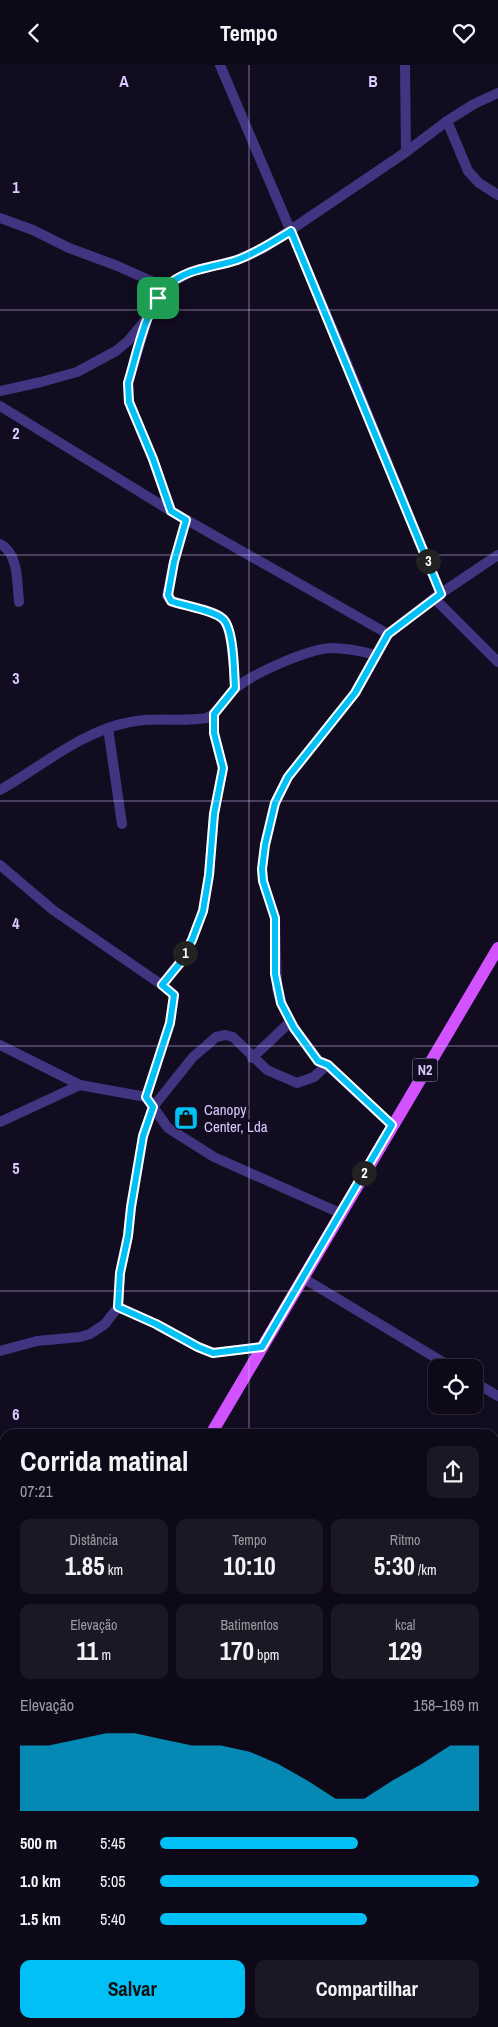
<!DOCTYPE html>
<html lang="pt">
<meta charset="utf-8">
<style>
:root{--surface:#0e0918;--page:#1c1725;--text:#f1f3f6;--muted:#9b9aa2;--line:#2e2a37;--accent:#00c0f6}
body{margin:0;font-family:"Archivo Narrow",sans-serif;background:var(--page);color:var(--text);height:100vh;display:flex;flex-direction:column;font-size:19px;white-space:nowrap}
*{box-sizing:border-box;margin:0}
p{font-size:16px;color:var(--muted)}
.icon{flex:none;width:28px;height:28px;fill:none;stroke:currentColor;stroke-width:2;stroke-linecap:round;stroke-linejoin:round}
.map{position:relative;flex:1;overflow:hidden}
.panel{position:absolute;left:0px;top:1364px;width:499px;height:599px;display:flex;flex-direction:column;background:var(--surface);border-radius:15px 15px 0 0;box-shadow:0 1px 4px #0004,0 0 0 1px var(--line)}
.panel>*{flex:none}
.buttons{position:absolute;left:428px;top:1294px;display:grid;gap:10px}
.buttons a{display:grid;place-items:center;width:55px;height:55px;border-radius:10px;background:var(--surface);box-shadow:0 1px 4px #0004,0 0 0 1px var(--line);font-size:25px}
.pin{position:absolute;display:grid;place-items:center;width:42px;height:42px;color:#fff;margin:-21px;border-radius:10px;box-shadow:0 2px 8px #0006}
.km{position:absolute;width:25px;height:25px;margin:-12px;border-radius:50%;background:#222;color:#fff;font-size:14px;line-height:25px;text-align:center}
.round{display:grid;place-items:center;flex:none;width:52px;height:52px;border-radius:10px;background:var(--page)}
.head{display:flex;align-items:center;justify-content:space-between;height:85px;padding:0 20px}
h1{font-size:28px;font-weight:800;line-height:38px}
.metrics{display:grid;grid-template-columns:repeat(3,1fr);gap:8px;height:85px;padding:5px 20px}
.metrics div{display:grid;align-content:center;border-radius:10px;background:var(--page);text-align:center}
.metrics b{font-size:25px;font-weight:800}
.metrics small{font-size:14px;font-weight:400}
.metrics p{font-size:14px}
.chart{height:140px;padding:10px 20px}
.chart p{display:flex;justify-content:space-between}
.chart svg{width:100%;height:90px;margin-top:5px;fill:var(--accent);opacity:.7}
.primary-button{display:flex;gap:10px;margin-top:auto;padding:10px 20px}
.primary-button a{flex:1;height:58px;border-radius:10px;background:var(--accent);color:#111;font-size:20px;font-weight:800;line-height:58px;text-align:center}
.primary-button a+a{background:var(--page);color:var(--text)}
ul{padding:0 20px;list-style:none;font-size:16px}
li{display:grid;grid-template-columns:80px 60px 1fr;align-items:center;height:38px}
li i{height:12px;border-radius:6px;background:var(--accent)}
header{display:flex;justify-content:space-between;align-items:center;height:65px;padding:0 20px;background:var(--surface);font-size:22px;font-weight:800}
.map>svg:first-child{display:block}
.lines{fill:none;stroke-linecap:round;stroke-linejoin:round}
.minor{stroke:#413581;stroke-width:10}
.major{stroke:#d352ff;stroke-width:12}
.route-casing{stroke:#fff;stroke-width:10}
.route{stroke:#00c0f6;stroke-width:6}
.grid{fill:none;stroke:#d7cbff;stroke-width:1;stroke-opacity:0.55}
.labels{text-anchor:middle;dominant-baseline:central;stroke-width:5;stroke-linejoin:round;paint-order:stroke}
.shield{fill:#120c20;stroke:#9c92bc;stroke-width:1}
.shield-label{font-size:14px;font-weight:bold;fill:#d7cbff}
.poi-label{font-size:15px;fill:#d7cbff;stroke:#120c20;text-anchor:start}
.grid-label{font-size:16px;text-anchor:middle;font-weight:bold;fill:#d7cbff;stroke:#120c20;stroke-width:5;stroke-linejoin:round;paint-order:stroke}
</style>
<header><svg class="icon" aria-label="back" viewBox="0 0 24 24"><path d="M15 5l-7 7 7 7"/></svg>Tempo<svg class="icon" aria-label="heart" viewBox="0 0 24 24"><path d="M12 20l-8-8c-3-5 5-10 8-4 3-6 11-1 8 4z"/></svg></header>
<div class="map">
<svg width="498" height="1962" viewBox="0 0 498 1962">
<rect width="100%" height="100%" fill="#120c20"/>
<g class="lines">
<g class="minor">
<polyline points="220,0 344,291 441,529"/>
<polyline points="405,0 406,87"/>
<polyline points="447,56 468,106 479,118 498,130"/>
<polyline points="0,153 33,165 69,183 115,200 165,222"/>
<polyline points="147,255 128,318 129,337 153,395 171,446 388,569"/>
<polyline points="0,326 41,317 77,307 116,286 128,276 148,252 165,222 190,207 236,195 264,183 406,87 447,56 474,39 498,28"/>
<polyline points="0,341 171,446"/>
<path d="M186 455 174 497 167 531 171 536C185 541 214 545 223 554 234 565 234 608 235 623"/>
<path d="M0 479C19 488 17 519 19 537"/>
<polyline points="434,533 498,597"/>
<polyline points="108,663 122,759"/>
<path d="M0 725C41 702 82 666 130 657 155 652 182 657 207 653 220 646 225 632 236 623 254 608 308 584 331 583 346 583 361 586 376 590"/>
<polyline points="0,800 53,845 162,920 174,930 170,958 146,1032 168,1063 214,1092 340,1148"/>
<polyline points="162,920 179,898 192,875 203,846 209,811 214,749 223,703 214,668 214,649"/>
<polyline points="0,980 80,1020 146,1032"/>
<polyline points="252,993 290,957"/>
<polyline points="0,1057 80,1020"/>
<polyline points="392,1060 327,1000 319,996 294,963 281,938 277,924 275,853 263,816 262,804 265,780 275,738 288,712 355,628 388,569 434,533 498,490"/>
<polyline points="303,1213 451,1302"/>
<polyline points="118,1242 156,1259 198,1282 213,1288 262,1282"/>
<polyline points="0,1286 37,1276 80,1272 90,1269 105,1259 118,1242 120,1208 128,1171 131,1142 143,1071 153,1042 193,992 206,981 216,972 225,970 233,972 267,1005 297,1018 314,1012 327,1000"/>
<polyline points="474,1317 498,1331"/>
<polyline points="0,1484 5,1497"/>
<polyline points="0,1831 5,1834"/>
<polyline points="494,1866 498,1861"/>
<polyline points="217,1958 225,1962"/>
<polyline points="421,1962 424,1958"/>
</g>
<g class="major">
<polyline points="211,1369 498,883"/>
<polyline points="0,1728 5,1719"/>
</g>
</g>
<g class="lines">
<defs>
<path id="route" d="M291 166 441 529 388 569 355 628 288 712 275 738 265 780 262 804 263 816 275 853V909L281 938 294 963 318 996 328 1000 392 1060 262 1282 213 1288 198 1282 156 1259 118 1242 120 1208 128 1171 131 1142 143 1071 153 1042 146 1032 170 958 174 930 162 920 180 898 192 875 203 846 209 810 214 749 223 703 214 668V649L235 623C234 608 234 564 223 554 214 545 184 541 171 536L168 530 174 497 186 455 171 446 153 394 129 337 128 318C136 292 146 241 166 222 185 203 213 203 237 195 256 188 273 177 291 166Z"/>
</defs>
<use href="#route" class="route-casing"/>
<use href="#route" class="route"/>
</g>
<path class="grid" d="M249 0V1369M0 245H498M0 490H498M0 736H498M0 981H498M0 1226H498M0 1471H5M494 1471H498M0 1717H5M494 1717H498M249 1958V1962"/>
<defs>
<symbol id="shop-square" viewBox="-11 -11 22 22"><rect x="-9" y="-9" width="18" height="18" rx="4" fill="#00c0f6" stroke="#120c20"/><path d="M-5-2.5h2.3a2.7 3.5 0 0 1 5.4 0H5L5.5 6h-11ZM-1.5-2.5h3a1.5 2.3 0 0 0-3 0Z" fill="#111"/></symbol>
</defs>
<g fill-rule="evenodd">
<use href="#shop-square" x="172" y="1039" width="28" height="28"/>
</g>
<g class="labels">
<rect class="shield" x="412.5" y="993.5" width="25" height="23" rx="4"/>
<g class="shield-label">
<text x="425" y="1005">N2</text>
</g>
<g class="poi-label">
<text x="204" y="1044">Canopy<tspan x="204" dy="17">Center, Lda</tspan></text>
</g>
</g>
<g class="grid-label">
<text x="124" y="22">A</text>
<text x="373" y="22">B</text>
<text x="16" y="128">1</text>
<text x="16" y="374">2</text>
<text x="16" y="619">3</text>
<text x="16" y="864">4</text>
<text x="16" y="1109">5</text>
<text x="16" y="1355">6</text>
</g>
</svg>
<div class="buttons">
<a><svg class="icon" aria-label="locate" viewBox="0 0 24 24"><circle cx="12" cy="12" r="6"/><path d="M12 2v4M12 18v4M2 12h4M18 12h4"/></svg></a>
</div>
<div class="pin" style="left:158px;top:233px;background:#1e9e55"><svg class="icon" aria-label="arrive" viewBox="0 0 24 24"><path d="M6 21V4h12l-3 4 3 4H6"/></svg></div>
<b class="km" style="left:185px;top:888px">1</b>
<b class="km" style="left:364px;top:1108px">2</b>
<b class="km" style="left:428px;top:496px">3</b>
<section class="panel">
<div class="head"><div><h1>Corrida matinal</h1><p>07:21</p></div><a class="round"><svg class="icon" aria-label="share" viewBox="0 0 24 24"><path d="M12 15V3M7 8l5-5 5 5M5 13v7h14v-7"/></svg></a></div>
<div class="metrics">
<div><p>Distância</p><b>1.85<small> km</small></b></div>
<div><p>Tempo</p><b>10:10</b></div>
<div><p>Ritmo</p><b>5:30<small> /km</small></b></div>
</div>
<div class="metrics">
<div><p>Elevação</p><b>11<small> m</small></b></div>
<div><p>Batimentos</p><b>170<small> bpm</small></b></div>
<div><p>kcal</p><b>129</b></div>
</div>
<div class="chart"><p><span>Elevação</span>158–169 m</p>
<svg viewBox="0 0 160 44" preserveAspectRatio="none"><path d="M0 44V12L10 12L20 9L30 6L40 6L50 9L60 12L70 12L80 15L90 21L100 29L110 38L120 38L130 29L140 21L150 12L160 12V44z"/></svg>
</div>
<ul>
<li><b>500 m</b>5:45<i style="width:62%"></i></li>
<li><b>1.0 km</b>5:05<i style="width:100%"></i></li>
<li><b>1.5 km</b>5:40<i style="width:65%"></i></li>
</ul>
<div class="primary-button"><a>Salvar</a><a>Compartilhar</a></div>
</section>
</div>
